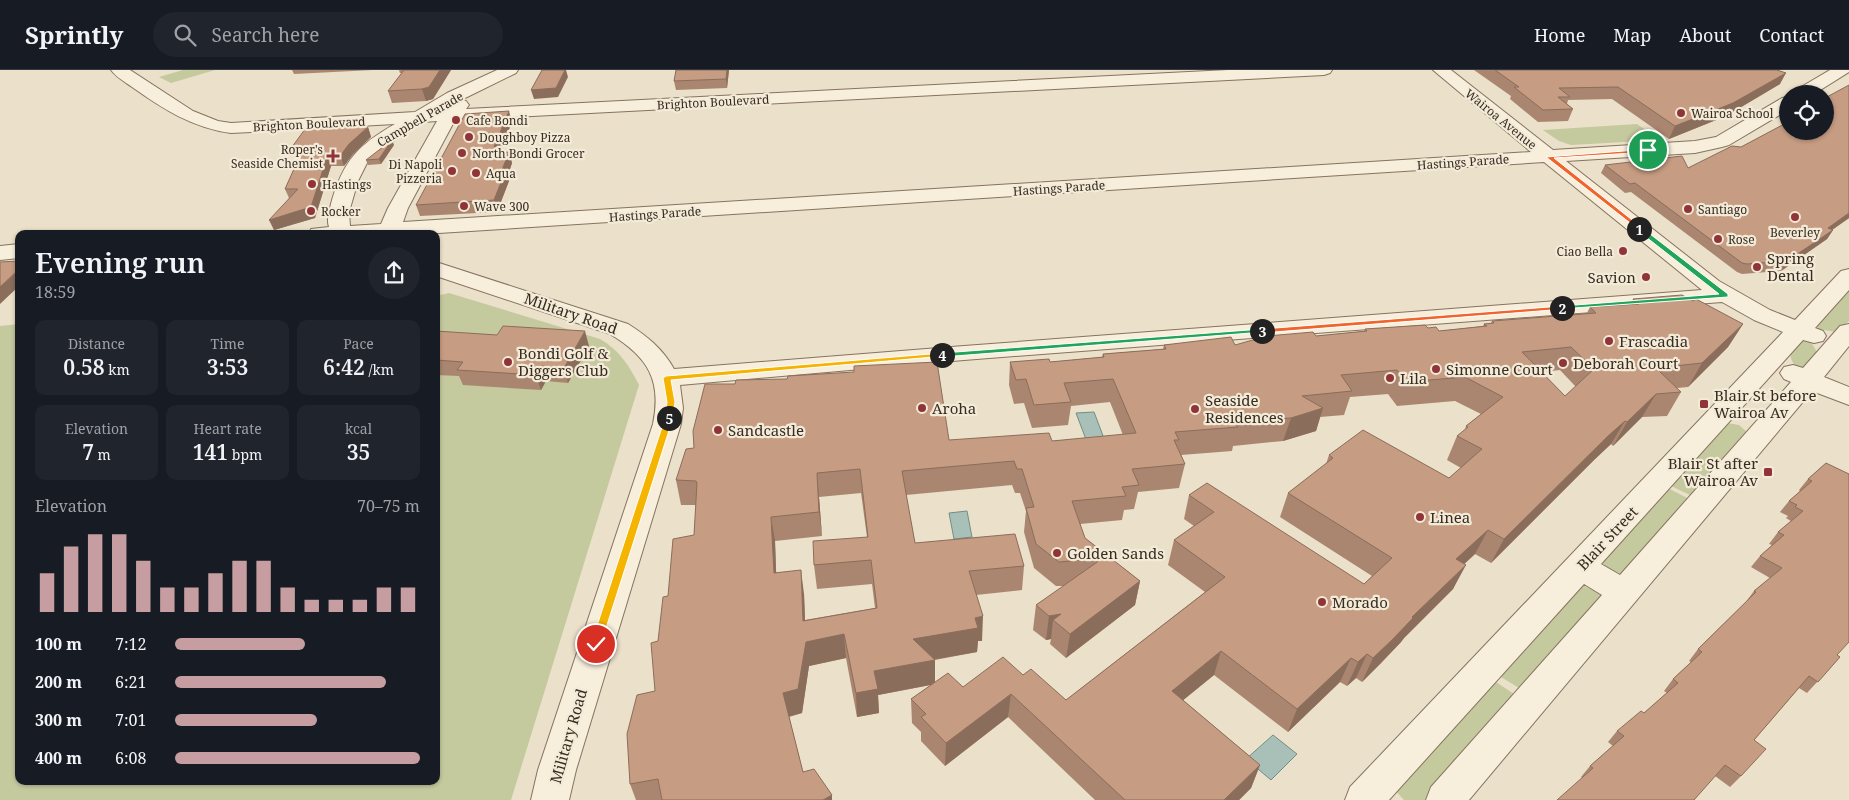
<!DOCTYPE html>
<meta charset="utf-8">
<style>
:root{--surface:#171b24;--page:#20242c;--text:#f1f3f6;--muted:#9ea1a6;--line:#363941;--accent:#c69da0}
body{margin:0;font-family:"Noto Serif",serif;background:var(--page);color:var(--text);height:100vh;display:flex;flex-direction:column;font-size:19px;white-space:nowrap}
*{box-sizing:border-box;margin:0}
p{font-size:16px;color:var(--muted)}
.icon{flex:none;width:28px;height:28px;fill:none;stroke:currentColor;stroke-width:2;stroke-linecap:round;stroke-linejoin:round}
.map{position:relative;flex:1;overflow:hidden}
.panel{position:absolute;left:15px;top:160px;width:425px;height:555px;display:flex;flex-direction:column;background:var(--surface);border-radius:10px;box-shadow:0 1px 4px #0004}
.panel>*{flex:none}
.buttons{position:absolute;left:1779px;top:15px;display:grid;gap:10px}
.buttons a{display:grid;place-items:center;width:55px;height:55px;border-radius:50%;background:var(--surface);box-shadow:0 1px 4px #0004;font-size:25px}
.pin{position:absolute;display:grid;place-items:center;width:42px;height:42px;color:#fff;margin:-21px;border:2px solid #fff;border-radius:50%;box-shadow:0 1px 5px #0007}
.km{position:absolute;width:25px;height:25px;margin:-12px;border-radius:50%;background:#222;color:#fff;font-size:14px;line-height:25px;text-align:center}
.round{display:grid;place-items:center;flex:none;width:52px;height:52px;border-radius:26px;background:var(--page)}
.head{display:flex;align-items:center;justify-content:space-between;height:85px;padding:0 20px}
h1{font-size:28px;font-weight:600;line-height:38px}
.stats{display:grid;grid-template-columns:repeat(3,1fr);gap:8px;height:85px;padding:5px 20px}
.stats div{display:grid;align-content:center;border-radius:10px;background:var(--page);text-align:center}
.stats b{font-size:21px;font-weight:600}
.stats small{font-size:14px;font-weight:400}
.stats p{font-size:14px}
.chart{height:140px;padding:10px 20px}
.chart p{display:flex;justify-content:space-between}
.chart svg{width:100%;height:90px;margin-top:5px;stroke:var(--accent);stroke-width:6}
ul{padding:0 20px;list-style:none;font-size:16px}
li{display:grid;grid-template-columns:80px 60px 1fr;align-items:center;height:38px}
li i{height:12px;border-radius:6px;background:var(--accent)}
header{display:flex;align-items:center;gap:30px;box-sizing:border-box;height:70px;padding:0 25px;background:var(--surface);border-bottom:1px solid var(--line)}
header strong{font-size:24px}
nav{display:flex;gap:28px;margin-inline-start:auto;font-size:18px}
.search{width:350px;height:45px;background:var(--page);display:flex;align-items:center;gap:12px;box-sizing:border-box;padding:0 18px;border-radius:28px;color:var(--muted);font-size:19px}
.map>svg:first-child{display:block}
.green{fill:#c5c99e}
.water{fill:#a9c0b8;stroke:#708e86}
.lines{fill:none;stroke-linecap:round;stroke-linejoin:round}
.minor-casing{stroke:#86735f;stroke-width:2}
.minor{fill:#f7eedc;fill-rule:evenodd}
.wall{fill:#aa8670;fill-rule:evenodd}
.shaded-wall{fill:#8b6d5b}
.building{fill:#c69c82;stroke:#8b6d5b;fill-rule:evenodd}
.split-1{fill:#f0652b;stroke:#fff}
.split-2{fill:#22a559;stroke:#fff}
.split-3{fill:#f0652b;stroke:#fff}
.split-4{fill:#22a559;stroke:#fff}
.split-5{fill:#f5b400;stroke:#fff}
.split-6{fill:#f5b400;stroke:#fff}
.poi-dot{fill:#913438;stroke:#f3ead8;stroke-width:2}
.labels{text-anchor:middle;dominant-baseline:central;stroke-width:4.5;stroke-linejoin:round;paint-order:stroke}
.far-street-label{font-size:12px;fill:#382c21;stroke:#f3ead8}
.far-poi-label{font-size:12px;fill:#382c21;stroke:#f3ead8;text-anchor:start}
.poi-label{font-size:15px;fill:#382c21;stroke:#f3ead8;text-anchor:start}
.street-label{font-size:15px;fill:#382c21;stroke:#f3ead8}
</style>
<header>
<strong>Sprintly</strong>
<div class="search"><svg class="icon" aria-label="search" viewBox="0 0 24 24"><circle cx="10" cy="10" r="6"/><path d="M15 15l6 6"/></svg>Search here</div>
<nav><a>Home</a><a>Map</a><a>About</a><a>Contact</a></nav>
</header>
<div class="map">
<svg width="1849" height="730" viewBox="0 0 1849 730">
<rect width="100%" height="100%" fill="#ebe0c9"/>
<g class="green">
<polygon points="183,0 215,0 171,13 159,7"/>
<polygon points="1637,54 1660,70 1571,75 1559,71 1543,60"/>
<polygon points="1849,218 1849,251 1836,262 1818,259 1816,256"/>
<path d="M449 223 600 269C619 280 629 295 639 315L511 730H0V256L19 254V711H436V226Z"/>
<path d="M1804 269 1811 272 1817 282 1804 300C1795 298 1791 292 1790 283Z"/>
<polygon points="1727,353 1739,355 1748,363 1694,427 1669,415"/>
<path d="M1666 417 1691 430 1625 503C1616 504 1604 499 1602 490Z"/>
<polygon points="1582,515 1599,523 1602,530 1524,621 1496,604"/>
<polygon points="1490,608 1517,626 1426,730 1404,730 1394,719"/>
</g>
<g class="water">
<polygon points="1094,342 1105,371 1087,372 1076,343"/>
<polygon points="967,441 972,467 954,469 949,443"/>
<polygon points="1273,665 1297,684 1271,710 1246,689"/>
</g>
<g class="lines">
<defs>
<g id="minor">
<path d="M111 0H130L193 41 218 51 231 53 415 42 447 23 497 0H518L516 3 461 30 466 31 469 35 466 39 1228 0H1332L1330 3 1324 5 455 50 408 138 403 152 1531 82 1433 0H1451L1553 80 1695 71 1716 67 1782 28 1788 27V40L1729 75 1722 77 1695 83 1566 91 1719 211 1770 240 1795 250 1841 201 1849 199V220L1815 258 1823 261 1826 266 1823 271 1814 273 1803 270 1601 494 1620 505 1791 312 1784 309 1780 303 1784 297 1793 295 1803 298 1840 256 1849 254V276L1824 307 1849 317V335L1812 321 1469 730H1426L1431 717 1602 525 1584 514 1389 730H1345L1350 717 1783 262 1754 250 1722 232 964 290 680 315 683 338 681 354 576 700 569 730H531L538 700 653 354C662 310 648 287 610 264L436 206V192L628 254C647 266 663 279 674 299L964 276 1702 220 1544 92 423 164H309L311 159 329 157C326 149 330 139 332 130 344 90 358 75 395 54L231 63C193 58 163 39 132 17 125 12 116 7 111 0ZM437 51 388 138 381 154 350 156 349 142 358 111 368 91 401 65 423 52Z"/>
<polygon points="1830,0 1849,0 1849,2 1814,24 1794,24 1796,20"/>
<polygon points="19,174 19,188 0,190 0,176"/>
</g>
</defs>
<use href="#minor" class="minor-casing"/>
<use href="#minor" class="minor"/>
</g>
<g class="wall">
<polygon points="292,0 373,0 294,4"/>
<polygon points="399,0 451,0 433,29 426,31 392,33 388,21 402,3 400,3"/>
<polygon points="676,0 729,0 727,18 676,20 674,11"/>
<polygon points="1474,0 1777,0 1780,14 1726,46 1669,69 1612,29 1568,30 1567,34 1573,39 1568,51 1538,52 1510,29 1511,26"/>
<polygon points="1787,51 1788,51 1788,61 1849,148 1832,160 1833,160 1827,169 1781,201 1742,204 1737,202 1631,122 1625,123 1601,103 1605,95 1688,98 1741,77 1785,54"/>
<polygon points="512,52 500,82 509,82 512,93 508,105 509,111 497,142 420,146 416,135"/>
<polygon points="327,57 368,57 371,67 353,84 344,96 331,96 315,148 274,160 289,128 285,119 298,90 292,77"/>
<polygon points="394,75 381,94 368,95 366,90"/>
<path d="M1633 229 1693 231 1743 254 1728 277 1688 317 1677 318 1681 322 1667 346 1642 347 1613 376 1611 374 1594 390 1491 493 1475 484 1464 494 1453 519 1404 568 1401 572 1381 593 1362 612 1356 608 1347 616 1340 612 1288 662 1214 605 1183 630 1260 695 1251 718 1239 730H1095L1008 647 945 696 921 671V662L912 653 911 629 931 615 878 625 879 643 857 647 846 588 809 596 802 643 789 647 803 702 832 725V730H636L630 714 655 621 658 571 668 526 694 465 696 435H681L676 410 949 370 1052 371 1123 365 1110 332 1071 336 1068 355 1032 358 1024 333 1014 334 1009 315 1010 292H1050L1102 287 1103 284 1163 279 1164 275H1235L1364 261 1365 259 1428 258 1439 261 1483 256 1484 254 1491 253 1492 251 1587 243 1590 237 1630 234ZM1560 300 1576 317 1565 326 1541 302ZM1388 324 1397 336 1455 331 1481 344 1466 356 1465 360 1457 366 1447 390 1461 398 1449 408 1329 385 1326 394 1288 423 1280 447 1372 506 1364 514 1189 425 1184 449 1194 456 1174 470 1168 495 1205 522 1066 630 1023 605 963 617 935 612V590L977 582 978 571H982L976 525 1022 520 1024 496 915 473 906 425 1012 415 1015 423H1020L1026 441 1024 462 1034 498 1056 516H1064L1036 535 1033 560 1046 570 1051 569 1050 574 1066 588 1135 535 1140 511 1085 468 1080 454 1122 450 1124 440 1134 439 1138 422 1179 418 1185 394 1181 385 1232 381 1233 376 1283 371 1316 361 1320 347 1344 345 1350 327ZM861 423 867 467 814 495 817 519 872 514 875 538 805 550 804 524 776 502 775 471 822 466 819 427Z"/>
<polygon points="436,261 589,276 568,313 546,311 541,320 463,315 459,306 436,305"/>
<polygon points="1826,393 1837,585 1840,587 1807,623 1799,618 1754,670 1741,706 1730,717 1715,706 1582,708 1581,707 1590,696 1613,676 1608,672 1617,661 1644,643 1667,623 1664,621 1673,609 1691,592 1689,591 1698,579 1745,533 1754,521 1770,508 1751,497 1760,486 1772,475 1769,474 1778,462 1791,451 1786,448 1788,446 1780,442 1789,431 1800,421 1799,420 1808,409"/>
</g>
<g class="shaded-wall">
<polygon points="440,0 451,0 433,29 426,31 422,19"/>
<polygon points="565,0 566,0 568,7 558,27 534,29 531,20"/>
<polygon points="727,0 729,0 727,18 726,9"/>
<polygon points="1786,3 1780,14 1726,46 1669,69 1675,56"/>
<polygon points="509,41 512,52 500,82 501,88 495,83 494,77"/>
<polygon points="368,57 371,67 353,84 344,96 340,86 349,74"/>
<polygon points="392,70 394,75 381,94 379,89"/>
<polygon points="509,82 512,93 508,105 509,111 497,142 494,130 502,100"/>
<polygon points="327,87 331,96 315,148 274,160 269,150 311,137"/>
<polygon points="1849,143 1849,148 1822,167 1828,158"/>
<polygon points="1833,160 1827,169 1781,201 1787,191"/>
<polygon points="19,199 19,216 0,234 0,217"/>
<polygon points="1743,254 1728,277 1688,317 1702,293"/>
<polygon points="585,261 589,276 568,313 564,298"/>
<polygon points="541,296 546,311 541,320 536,305"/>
<polygon points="1656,324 1642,347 1613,376 1627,352"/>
<polygon points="1323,338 1316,361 1283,371 1291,348"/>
<polygon points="1625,351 1611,374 1594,390 1491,493 1504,469 1608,366"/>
<polygon points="817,403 819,427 822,466 819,442"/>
<polygon points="771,447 775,471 777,527 774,503"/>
<polygon points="1488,460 1475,484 1444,513 1456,489"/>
<polygon points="1466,495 1453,519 1404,568 1401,572 1381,593 1362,612 1373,588 1412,547"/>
<polygon points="801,500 804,524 806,575 803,551"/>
<polygon points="1140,511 1135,535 1066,588 1070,564"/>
<polygon points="1061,544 1053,550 1051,569 1046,570 1049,546"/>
<polygon points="983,546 982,571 978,571 977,582 913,593 913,569 975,548"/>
<polygon points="844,564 846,588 809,596 802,643 787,647 783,623 806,572"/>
<polygon points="1221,581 1214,605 1165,645 1172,621"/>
<polygon points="1367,584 1356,608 1347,616 1358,592"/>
<polygon points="1351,588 1340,612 1288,662 1297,639"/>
<polygon points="935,590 935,614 878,625 879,643 857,647 856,623 874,601"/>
<polygon points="1011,624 1008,647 945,696 946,673"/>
<polygon points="1260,695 1251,718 1239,730 1224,730"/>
<polygon points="832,725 832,730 823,730"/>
</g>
<g class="building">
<polygon points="404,0 440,0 429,17 422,19 388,21"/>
<polygon points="542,0 565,0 556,18 531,20"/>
<polygon points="676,0 727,0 726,9 674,11"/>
<polygon points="1495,0 1777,0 1786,3 1733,33 1675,56 1618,17 1559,18 1570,27 1558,27 1573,39 1543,40 1514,17 1519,17"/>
<polygon points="1849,15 1849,143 1828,158 1833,160 1787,191 1747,194 1742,193 1635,113 1630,114 1605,95 1682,86 1688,98 1732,76 1741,77 1788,52 1788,61 1825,61 1825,28"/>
<polygon points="509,41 494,77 498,77 495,83 509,82 502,100 506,100 494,130 416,135 465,44"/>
<polygon points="353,53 368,57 349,74 340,86 327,87 311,137 269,150 298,119 285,119 298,90 292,77 308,55 327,57"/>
<polygon points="392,70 379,89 366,90"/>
<polygon points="19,191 19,199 0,217 0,192"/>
<path d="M1682 225 1693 231 1696 229 1743 254 1702 293 1656 298 1681 322 1656 324 1627 352 1625 351 1608 366 1504 469 1488 460 1456 489 1466 495 1412 547 1413 548 1393 569 1373 588 1367 584 1358 592 1351 588 1297 639 1221 581 1172 621 1260 695 1224 730H1125L1011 624 946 673 921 647 926 644 911 629 948 603 963 617 1003 587 1023 605 1031 599 1066 630 1225 507 1174 470 1214 442 1189 425 1207 413 1364 514 1392 488 1288 423 1333 388 1329 385 1363 360 1449 408 1482 379 1457 366 1468 357 1466 356 1503 327 1465 307 1406 312 1397 300 1341 305 1352 321 1302 326 1323 338 1291 348 1235 352 1238 357 1175 362 1179 370H1174L1185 394 1132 399 1139 415 1122 417 1126 426 1072 431 1085 468 1140 511 1070 564 1053 550 1061 544 1049 546 1036 535 1103 488 1059 492 1036 474 1026 438 1034 437 1022 399H1017L1014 391 902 401 915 473 1015 464 1024 496 969 501 983 546 975 548 978 558 913 569 935 590 874 601 878 619 856 623 844 564 806 572 798 619 783 623 803 702 814 699 832 725 823 730H662L658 709 630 714 627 664 637 625 655 621 651 573 658 571 663 527 668 526 673 469 694 465 697 413 696 411 676 410 686 379 694 378 693 361 705 314H735L736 310 787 309 788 306 854 302V296L937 292 949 370 1049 363 1052 371 1136 363 1113 309 1064 313 1071 332 1034 335 1026 309 1016 310 1010 292 1049 289 1050 292 1104 287 1103 284 1166 279 1164 275 1231 267 1235 275 1267 266 1313 262 1316 266 1367 261 1365 259 1425 255 1428 258 1436 257 1439 261 1487 256 1484 254 1494 253 1492 251 1596 243 1590 237 1639 234 1633 229ZM1571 277 1594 299 1565 326 1522 282ZM860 399 868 467 813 471 814 495 871 490 877 538 803 551 801 500 774 503 771 447 819 442 817 403Z"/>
<polygon points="503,256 585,261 564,298 541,296 536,305 457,300 463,292 436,290 436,261 497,265"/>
<polygon points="1826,393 1849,404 1849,572 1837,585 1840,587 1818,612 1809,606 1754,670 1766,679 1741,706 1725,695 1694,730 1557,730 1593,698 1590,696 1624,666 1617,661 1641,641 1644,643 1678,613 1673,609 1702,582 1698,579 1756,522 1754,521 1782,498 1760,486 1784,465 1778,462 1803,441 1795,437 1797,435 1789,431 1812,411 1808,409"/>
</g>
<polygon class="split-1" points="1650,79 1648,82 1554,88 1641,157 1642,159 1639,160 1546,87"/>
<polygon class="split-2" points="1637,157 1641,157 1728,224 1728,227 1560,239 1559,238 1562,236 1719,224 1637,160"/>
<polygon class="split-3" points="1562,236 1566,238 1565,239 1262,263 1258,261 1262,259"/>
<polygon class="split-4" points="1262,259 1265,261 1264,262 942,287 939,285 942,283"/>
<polygon class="split-5" points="942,283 945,283 945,286 671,310 675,332 673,348 669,350 665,348 667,332 663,308 666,306"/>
<polygon class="split-6" points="669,345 673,348 601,574 596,578 591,574 665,348"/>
<g class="poi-dot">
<circle cx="1681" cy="43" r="5"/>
<circle cx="456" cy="50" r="5"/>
<circle cx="469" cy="67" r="5"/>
<circle cx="462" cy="83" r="5"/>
<path d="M330.5 78.5h5v5h5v5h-5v5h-5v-5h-5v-5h5z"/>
<circle cx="452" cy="101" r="5"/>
<circle cx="476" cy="103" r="5"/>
<circle cx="312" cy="114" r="5"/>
<circle cx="464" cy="136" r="5"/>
<circle cx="1688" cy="139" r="5"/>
<circle cx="311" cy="141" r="5"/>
<circle cx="1795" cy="147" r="5"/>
<circle cx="1718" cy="169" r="5"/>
<circle cx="1623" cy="181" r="5"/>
<circle cx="1757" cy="197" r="5"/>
<circle cx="1646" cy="207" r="5"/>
<circle cx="1609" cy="271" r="5"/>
<circle cx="508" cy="292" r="5"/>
<circle cx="1563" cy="293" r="5"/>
<circle cx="1436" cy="299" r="5"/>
<circle cx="1390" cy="308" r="5"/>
<rect x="1699" y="329" width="10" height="10" rx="2.5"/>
<circle cx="922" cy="338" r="5"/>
<circle cx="1195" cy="339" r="5"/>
<circle cx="718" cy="360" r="5"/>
<rect x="1763" y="397" width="10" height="10" rx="2.5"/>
<circle cx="1420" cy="447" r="5"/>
<circle cx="1057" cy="483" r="5"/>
<circle cx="1322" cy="532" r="5"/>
</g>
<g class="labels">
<g class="far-street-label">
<text transform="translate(713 32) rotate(-3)">Brighton Boulevard</text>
<text transform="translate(420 49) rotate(-30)">Campbell Parade</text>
<text transform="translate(1501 49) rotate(39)">Wairoa Avenue</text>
<text transform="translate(309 54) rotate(-3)">Brighton Boulevard</text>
<text transform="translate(1463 92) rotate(-4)">Hastings Parade</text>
<text transform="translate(1059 118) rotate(-4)">Hastings Parade</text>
<text transform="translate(655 144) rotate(-4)">Hastings Parade</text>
</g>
<g class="far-poi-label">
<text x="1691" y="43">Wairoa School</text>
<text x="466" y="50">Cafe Bondi</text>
<text x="479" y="67">Doughboy Pizza</text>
<text x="323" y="79" text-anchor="end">Roper's<tspan x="323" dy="14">Seaside Chemist</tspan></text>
<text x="472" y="83">North Bondi Grocer</text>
<text x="442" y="94" text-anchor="end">Di Napoli<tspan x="442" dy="14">Pizzeria</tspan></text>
<text x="486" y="103">Aqua</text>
<text x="322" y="114">Hastings</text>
<text x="474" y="136">Wave 300</text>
<text x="1698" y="139">Santiago</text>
<text x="321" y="141">Rocker</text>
<text x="1795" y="162" text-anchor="middle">Beverley</text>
<text x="1728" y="169">Rose</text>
<text x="1613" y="181" text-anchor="end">Ciao Bella</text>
</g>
<g class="poi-label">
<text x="1767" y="188">Spring<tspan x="1767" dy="17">Dental</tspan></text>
<text x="1636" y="207" text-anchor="end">Savion</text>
<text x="1619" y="271">Frascadia</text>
<text x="518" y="283">Bondi Golf &amp;<tspan x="518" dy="17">Diggers Club</tspan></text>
<text x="1573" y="293">Deborah Court</text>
<text x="1446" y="299">Simonne Court</text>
<text x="1400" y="308">Lila</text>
<text x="1714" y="325">Blair St before<tspan x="1714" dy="17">Wairoa Av</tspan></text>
<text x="1205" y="330">Seaside<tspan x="1205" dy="17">Residences</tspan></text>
<text x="932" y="338">Aroha</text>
<text x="728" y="360">Sandcastle</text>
<text x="1758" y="393" text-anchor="end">Blair St after<tspan x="1758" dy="17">Wairoa Av</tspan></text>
<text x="1430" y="447">Linea</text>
<text x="1067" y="483">Golden Sands</text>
<text x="1332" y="532">Morado</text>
</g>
<g class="street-label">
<text transform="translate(571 243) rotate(19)">Military Road</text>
<text transform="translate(1607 468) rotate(-47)">Blair Street</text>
<text transform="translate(568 666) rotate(-74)">Military Road</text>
</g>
</g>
</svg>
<div class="buttons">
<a><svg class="icon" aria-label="locate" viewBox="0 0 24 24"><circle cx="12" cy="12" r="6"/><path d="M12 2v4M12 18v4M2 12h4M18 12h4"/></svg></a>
</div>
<div class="pin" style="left:1648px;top:80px;background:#1e9e55"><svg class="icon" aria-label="arrive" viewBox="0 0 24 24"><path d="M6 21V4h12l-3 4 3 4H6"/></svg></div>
<div class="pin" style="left:596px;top:574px;background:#d93025"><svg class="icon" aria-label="check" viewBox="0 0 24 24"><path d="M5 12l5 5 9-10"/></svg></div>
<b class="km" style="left:1639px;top:159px">1</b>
<b class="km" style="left:1562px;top:238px">2</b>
<b class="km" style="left:1262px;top:261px">3</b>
<b class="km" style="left:942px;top:285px">4</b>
<b class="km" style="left:669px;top:348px">5</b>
<section class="panel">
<div class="head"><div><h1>Evening run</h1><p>18:59</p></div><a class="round"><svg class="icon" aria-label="share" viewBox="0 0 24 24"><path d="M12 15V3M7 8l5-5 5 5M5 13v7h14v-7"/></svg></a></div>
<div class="stats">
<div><p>Distance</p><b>0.58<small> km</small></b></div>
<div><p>Time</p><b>3:53</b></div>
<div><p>Pace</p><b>6:42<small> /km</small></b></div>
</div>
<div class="stats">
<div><p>Elevation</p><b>7<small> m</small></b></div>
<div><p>Heart rate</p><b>141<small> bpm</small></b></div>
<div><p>kcal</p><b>35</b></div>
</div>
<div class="chart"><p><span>Elevation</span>70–75 m</p>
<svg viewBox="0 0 160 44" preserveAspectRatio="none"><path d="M5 44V25M15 44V12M25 44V6M35 44V6M45 44V19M55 44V32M65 44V32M75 44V25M85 44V19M95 44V19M105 44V32M115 44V38M125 44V38M135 44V38M145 44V32M155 44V32"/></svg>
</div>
<ul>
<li><b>100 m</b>7:12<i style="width:53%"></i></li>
<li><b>200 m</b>6:21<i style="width:86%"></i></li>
<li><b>300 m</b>7:01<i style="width:58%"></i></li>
<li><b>400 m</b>6:08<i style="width:100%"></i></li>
</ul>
</section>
</div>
